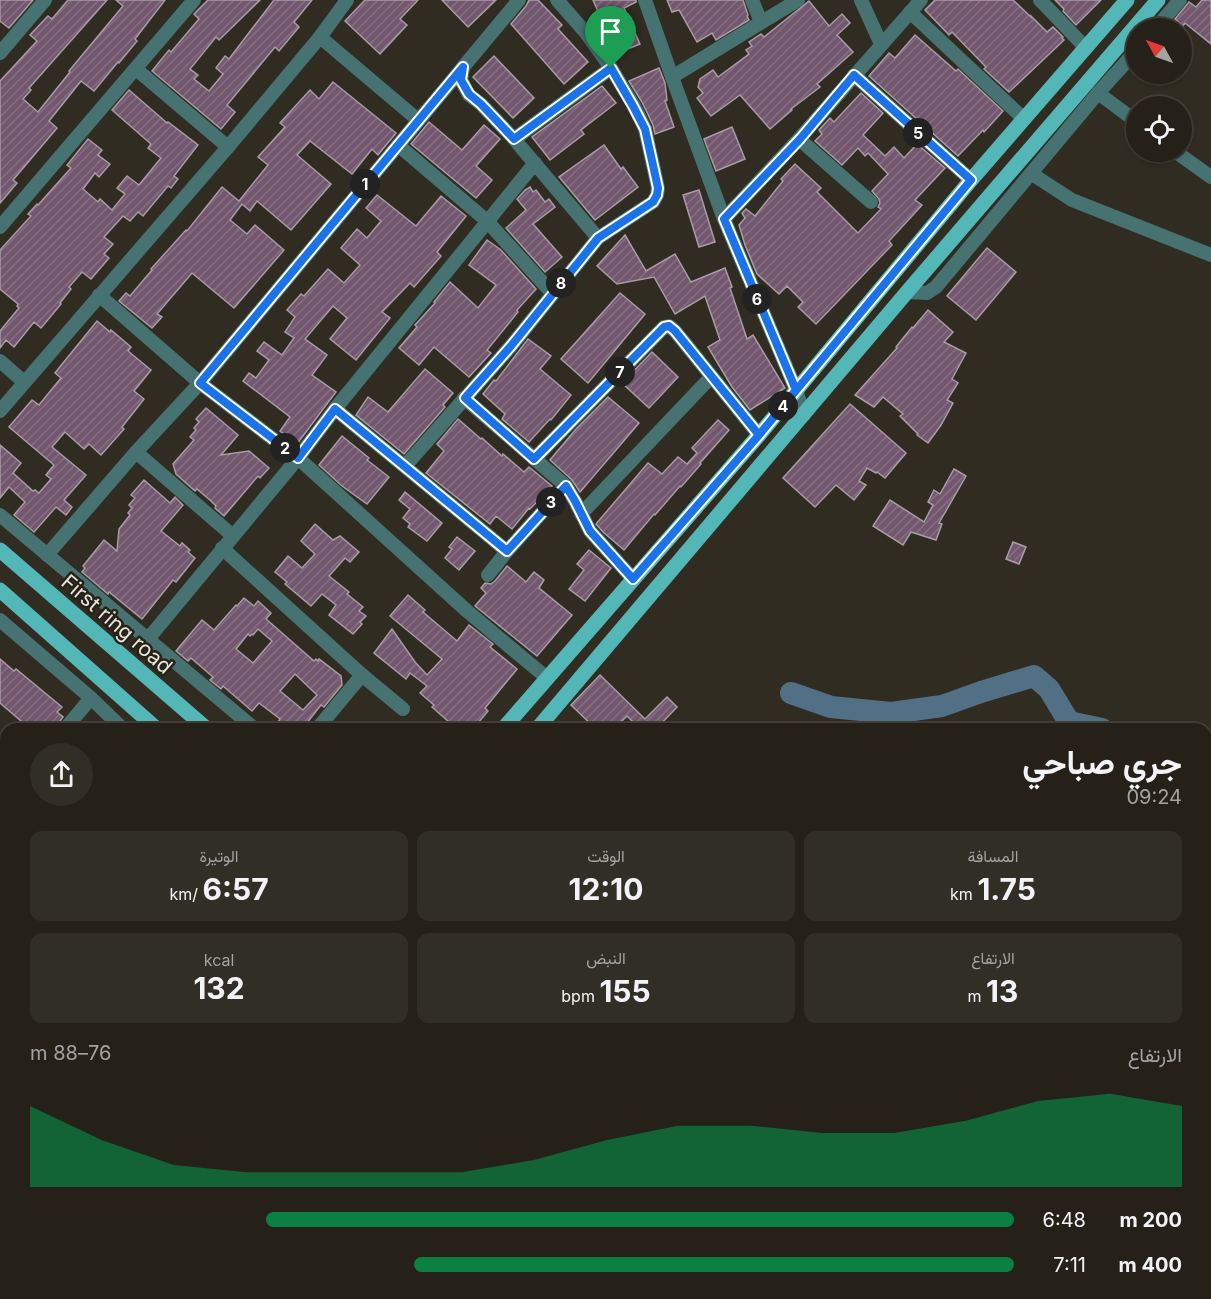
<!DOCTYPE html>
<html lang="ar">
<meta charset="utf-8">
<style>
:root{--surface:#252119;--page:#312e26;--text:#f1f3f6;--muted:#a3a3a2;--line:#423e38;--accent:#0b8043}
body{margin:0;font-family:Inter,Vazirmatn,sans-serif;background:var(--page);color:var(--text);direction:rtl;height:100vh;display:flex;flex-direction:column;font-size:22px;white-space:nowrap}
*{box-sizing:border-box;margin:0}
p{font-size:20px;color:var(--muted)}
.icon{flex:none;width:33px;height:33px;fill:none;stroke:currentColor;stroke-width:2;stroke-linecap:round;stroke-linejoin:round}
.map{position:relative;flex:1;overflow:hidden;direction:ltr}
.drawer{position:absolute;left:0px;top:723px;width:1212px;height:576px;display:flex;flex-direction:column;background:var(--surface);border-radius:18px 18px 0 0;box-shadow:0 2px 4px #0004,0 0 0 2px var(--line);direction:rtl}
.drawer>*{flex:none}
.needle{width:39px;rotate:310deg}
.fabs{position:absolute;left:1126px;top:18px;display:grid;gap:12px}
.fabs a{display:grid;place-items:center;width:66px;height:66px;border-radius:50%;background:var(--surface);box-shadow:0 2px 4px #0004,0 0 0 2px var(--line);font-size:30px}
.pin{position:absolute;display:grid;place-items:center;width:51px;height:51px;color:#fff;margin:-62px -26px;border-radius:50% 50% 50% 0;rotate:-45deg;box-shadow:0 0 6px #0007}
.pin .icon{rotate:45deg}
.km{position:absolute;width:30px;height:30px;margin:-15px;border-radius:50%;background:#222;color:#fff;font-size:16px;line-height:30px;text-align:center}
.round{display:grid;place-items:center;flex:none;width:63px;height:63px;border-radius:32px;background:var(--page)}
.head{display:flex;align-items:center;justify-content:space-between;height:102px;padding:0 30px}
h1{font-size:33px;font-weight:700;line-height:45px}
.figures{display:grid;grid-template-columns:repeat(3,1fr);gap:9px;height:102px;padding:6px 30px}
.figures div{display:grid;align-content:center;border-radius:12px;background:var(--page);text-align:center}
.figures b{font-size:30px;font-weight:700}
.figures small{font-size:16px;font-weight:400}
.figures p{font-size:16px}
.chart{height:168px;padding:12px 30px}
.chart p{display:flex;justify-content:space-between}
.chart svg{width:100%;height:108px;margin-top:6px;fill:var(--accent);opacity:.7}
ul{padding:0 30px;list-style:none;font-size:20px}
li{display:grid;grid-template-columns:96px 72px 1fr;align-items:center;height:45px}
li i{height:15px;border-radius:8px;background:var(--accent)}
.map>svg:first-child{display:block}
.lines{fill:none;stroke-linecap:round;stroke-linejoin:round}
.river{stroke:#517086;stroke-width:22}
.building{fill:url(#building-hatch);stroke:#a89ca6;stroke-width:1.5;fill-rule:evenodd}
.minor{stroke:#467272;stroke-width:14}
.major{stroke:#53b7b8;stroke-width:15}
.route-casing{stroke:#fff;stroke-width:12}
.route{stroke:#1a73e8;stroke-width:8}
.labels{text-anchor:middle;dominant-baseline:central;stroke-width:5;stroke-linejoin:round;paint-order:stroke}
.street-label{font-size:21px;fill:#e7e4dd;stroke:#272218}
</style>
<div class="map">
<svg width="1211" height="1299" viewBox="0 0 1211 1299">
<defs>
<pattern id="building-hatch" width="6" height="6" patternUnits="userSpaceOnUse" patternTransform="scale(1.5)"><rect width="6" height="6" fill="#72576e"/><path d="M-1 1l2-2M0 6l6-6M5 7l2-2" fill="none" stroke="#866f82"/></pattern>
</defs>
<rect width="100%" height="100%" fill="#312c21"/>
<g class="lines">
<g class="river">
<polyline points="791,693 831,707 891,713 942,706 981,692 1034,676 1049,689 1069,722 1102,729"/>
<polyline points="1206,823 1211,830"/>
</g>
</g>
<g class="building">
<polygon points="0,0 33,0 9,28 0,21"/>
<polygon points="68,0 107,0 29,88 31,90 23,99 38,112 70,72 69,71 123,6 116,0 165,0 135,39 137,41 119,63 118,62 94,91 81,81 49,121 57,128 13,180 17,183 0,203 0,81 37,41 30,35 48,16 52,19"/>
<polygon points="208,0 260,0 219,40 216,37 190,69 198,75 194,79 209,91 223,74 216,68 225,56 229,59 274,0 312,0 294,22 299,27 279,51 275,47 227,105 235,112 221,129 152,71 169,50 171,52 199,19 194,14"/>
<polygon points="365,0 418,0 400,19 407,25 380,54 345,21"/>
<polygon points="442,0 496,0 468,27"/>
<polygon points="529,0 538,0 562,25 558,29 588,62 564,84 511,24 526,6"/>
<polygon points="593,0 636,0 636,2 624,8 640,44 615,54 605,32 607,32"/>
<polygon points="667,0 743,0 748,15 747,16 749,20 716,40 712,33 697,42 679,10 672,12"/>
<polygon points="935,0 1013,0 1031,17 1031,16 1047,32 1053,27 1063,37 1062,38 1064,40 1009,92 984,69 986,67 952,32 949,35 925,10"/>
<polygon points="1055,0 1101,0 1076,25 1063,11 1064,9"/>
<polygon points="1202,0 1211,0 1211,44 1185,23 1183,26 1175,19 1189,2 1196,7"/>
<polygon points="809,1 829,26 842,14 850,23 837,35 853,52 817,84 820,87 791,109 792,110 770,129 740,95 711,116 697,98 703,93 698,87 700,79 713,70 718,77 749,54 746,50 752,46 749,42 761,34 764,37"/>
<polygon points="915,35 956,71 958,69 1003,111 984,132 983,130 958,156 869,76 889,53 895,58"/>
<polygon points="494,56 534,98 513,118 473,77"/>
<polygon points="659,68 665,83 667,100 665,101 674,127 655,134 653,125 642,102 629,81"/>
<polygon points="333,82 396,133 378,155 372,149 352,174 310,141 297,155 331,184 291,230 257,201 250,211 242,204 230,220 247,234 255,225 284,250 234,308 192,273 157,314 162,317 152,328 119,301 126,293 130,296 152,270 151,269 186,230 187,231 222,187 239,201 268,165 258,157 285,127 280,123 310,90 319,99"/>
<polygon points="602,86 616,103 581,130 584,134 550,160 532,137"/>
<polygon points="129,90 167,123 168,122 198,145 174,176 178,179 171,188 168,186 143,216 138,212 130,221 123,216 104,237 113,244 104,254 109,258 91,279 82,272 69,287 71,289 60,303 61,304 41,328 34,322 14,347 6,340 0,348 0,331 19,308 17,306 18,304 0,289 0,250 31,216 28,214 37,204 38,205 71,168 67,165 88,139 102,150 98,155 110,164 99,177 95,173 83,189 98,202 100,199 112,210 125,194 117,188 127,176 139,185 161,158 148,148 151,144 112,110"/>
<polygon points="861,93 883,113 863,135 885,156 894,147 904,158 917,144 945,168 915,200 922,205 889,241 892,245 816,324 798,307 803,302 787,286 779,294 757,274 745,245 739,225 745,218 742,213 746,209 755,216 783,181 781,179 795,164 821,188 817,192 858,233 881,209 878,207 880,203 879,199 872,191 888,174 868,153 865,156 858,148 842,165 815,141 822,134 819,130 830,118 834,122"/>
<polygon points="429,122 462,150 484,125 500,139 476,166 492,180 476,198 411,144"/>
<polygon points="732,127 745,159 716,171 704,139"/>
<polygon points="604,145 621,169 623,167 638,187 595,220 559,177"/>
<polygon points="530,187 533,192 536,190 545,202 549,199 555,207 533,224 562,257 545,272 506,228 526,210 517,199 525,190"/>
<polygon points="699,190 715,242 699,247 683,195"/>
<polygon points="377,195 416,226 441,196 466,216 437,252 441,256 414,287 410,283 382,312 390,318 356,360 330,339 347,318 333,306 305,339 327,355 312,375 336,392 297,444 280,431 290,417 243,381 249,373 256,378 269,360 257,351 264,342 282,355 294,338 285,332 295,317 287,310 301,294 304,296 328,269 344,283 360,265 341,248 357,229 367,238 381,221 366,208"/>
<polygon points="625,235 646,271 675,254 691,282 725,268 732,287 730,288 747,339 753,335 785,388 750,410 732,387 708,347 720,340 705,296 675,314 654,277 617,284 597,266"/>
<polygon points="487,240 501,250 536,289 517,310 518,312 487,350 491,353 469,377 434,347 419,365 399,348 417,327 415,325 435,303 434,302 450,282 478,308 496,285 469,265"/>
<polygon points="987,248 1016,272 976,320 947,296"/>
<polygon points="620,293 645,314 588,383 561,359"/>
<polygon points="928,310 953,332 944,342 966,353 952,379 958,383 947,400 953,403 941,425 928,443 917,435 918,434 900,416 903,414 883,397 874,407 855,395 897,348 896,347 912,327 913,328"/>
<polygon points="97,321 110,332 111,330 131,347 128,351 151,370 134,391 144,399 122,427 124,429 101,455 89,444 84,449 65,432 52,447 86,475 64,500 72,507 66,515 56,507 34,532 14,515 25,502 9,487 0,498 0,445 21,463 13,473 33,491 35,490 39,493 51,479 46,475 54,465 9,427 32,400 39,405 61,378 55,373"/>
<polygon points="528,339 551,356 540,369 571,395 551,420 550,419 529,442 502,419 505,414 483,394 494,380 496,381"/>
<polygon points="652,352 678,377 649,408 622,383"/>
<polygon points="425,369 453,393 443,405 445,407 404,454 356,415 368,397 388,412"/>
<polygon points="608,397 639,423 580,492 572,480 550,460 576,429"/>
<polygon points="850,404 906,453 885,478 877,472 876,473 867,468 859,481 866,485 854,500 836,485 815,507 783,478"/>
<polygon points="206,408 238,435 221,455 249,451 269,468 260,478 258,476 224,516 215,508 216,506 211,501 197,489 195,491 176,474 173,464 194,440 190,437 196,430 194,428 199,422 196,419"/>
<polygon points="458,419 481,439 482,438 502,456 503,454 524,472 529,467 552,486 530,509 529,508 512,529 496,516 490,524 426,473 444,451 437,444"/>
<polygon points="718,420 729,430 700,463 701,464 681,487 680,486 655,515 654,514 624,550 603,532 596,524 648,463 662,474 678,457 687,464 697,453 692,448"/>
<polygon points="342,436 369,458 367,460 389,477 367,504 342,486 319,465"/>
<polygon points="954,469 966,476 939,523 942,524 936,540 911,532 903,545 873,526 890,500 924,522 933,505 928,502 934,490 940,494"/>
<polygon points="144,480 170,503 175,497 183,505 161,531 180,546 182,543 190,550 188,552 195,558 176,582 173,580 142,619 109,592 108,594 82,572 85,568 83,566 104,540 117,551 119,529 130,515 128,513 132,508 129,505 135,498 131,495"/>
<polygon points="405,492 442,523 427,541 408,527 410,524 403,518 410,509 399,500"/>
<polygon points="315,524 333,540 340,536 359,552 350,562 345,558 329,576 349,592 347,594 363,607 359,611 366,616 360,622 362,624 353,634 329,615 336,605 322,594 311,606 285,584 287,582 275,572 288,556 302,568 315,554 301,541"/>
<polygon points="457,537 475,551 459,570 445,558 452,549 449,547"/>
<polygon points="1013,542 1026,547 1019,564 1006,559"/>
<polygon points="589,550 611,568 585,601 569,589 584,570 577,564"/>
<polygon points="507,566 526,582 534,572 544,580 539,588 572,615 537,656 475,606 486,593 481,588 485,583 491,584 495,581"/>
<polygon points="408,595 425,610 423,612 457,641 469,625 493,644 490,647 517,669 485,708 488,711 473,729 457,729 432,707 434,705 420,693 427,686 410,673 406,679 374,653 392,629 415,662 427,675 442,659 390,616"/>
<path d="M244 598 254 606 258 601 271 613 266 619 314 661 316 659 318 661 319 659 341 676 342 685 324 707 321 705 302 729H287L278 722 280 719 259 703 252 711 223 686 221 689 210 680 213 677 191 658 188 661 176 651 202 620 214 630 236 605 237 606ZM258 629 272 641 253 663 236 649 248 634 250 636 252 634 253 635ZM295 674 317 695 303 710 280 691Z"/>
<polygon points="0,659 14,671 16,669 62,707 57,712 63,717 58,724 56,729 14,729 21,721 0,703"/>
<polygon points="600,675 645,719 667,697 677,707 656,729 636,729 638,727 627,716 614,729 596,729 571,705"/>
</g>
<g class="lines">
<g class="minor">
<polyline points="645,0 672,77 724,219 796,390 804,415"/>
<polyline points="752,0 761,22"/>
<polyline points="861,0 881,44"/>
<polyline points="1040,0 1086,48"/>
<polyline points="910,12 1024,119"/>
<polyline points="1156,28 1180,0"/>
<polyline points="320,37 418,120"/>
<polyline points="0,53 45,0"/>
<polyline points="463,67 461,80 469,95 481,104 514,139 598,238"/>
<polyline points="136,69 228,147"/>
<polyline points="854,75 971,180"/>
<polyline points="672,77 798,0"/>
<polyline points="1098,93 1137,122"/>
<polyline points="514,139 611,68"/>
<polyline points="799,139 871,202"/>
<polyline points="398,145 487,221 553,294"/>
<polyline points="1176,152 1211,177"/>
<polyline points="1032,174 1072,200 1211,255"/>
<polyline points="724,219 799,139 921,0"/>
<polyline points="0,227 194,0"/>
<polyline points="907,292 927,293 936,287 1098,93 1137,50"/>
<polyline points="99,295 200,383 298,458 467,611 547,678"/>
<polyline points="0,361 24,382"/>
<polyline points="464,398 566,486 575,501 590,531 633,579"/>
<polyline points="335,409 507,551 488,575"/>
<polyline points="0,411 228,147 320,37 347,0"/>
<polyline points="136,452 233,536"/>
<polyline points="534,459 664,327 669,326 675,331 759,435"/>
<polyline points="405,466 511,346 598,238 653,202 657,195 658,188 645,129 634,106 611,68 586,33 557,0"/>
<polyline points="581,514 711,377"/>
<polyline points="0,515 255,729"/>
<polyline points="222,548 362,675 403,709"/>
<polyline points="507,551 566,486"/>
<polyline points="47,555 136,452 200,383 519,0"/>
<polyline points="0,620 91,698 123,729"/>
<polyline points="148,639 298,458 335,409 535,163"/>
<polyline points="65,729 91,698"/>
<polyline points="317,729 362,675"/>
<polyline points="0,805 6,798"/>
<polyline points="0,915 2,912 6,916"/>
<polyline points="0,964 6,957"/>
<polyline points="0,1006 6,1011"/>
<polyline points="0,1042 6,1033"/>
<polyline points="0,1115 2,1115 6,1110"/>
<polyline points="0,1229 6,1234"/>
<polyline points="0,1254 6,1248"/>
<polyline points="546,1293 552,1299"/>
<polyline points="669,1293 671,1299"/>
<polyline points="761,1293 763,1299"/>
<polyline points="858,1293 860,1299"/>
<polyline points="952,1293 954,1299"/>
<polyline points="1045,1293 1047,1299"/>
<polyline points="1145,1293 1147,1299"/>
<polyline points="1205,1293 1207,1299"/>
<polyline points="187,1299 193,1293"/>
<polyline points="580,1299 588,1293"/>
<polyline points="598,1299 600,1293"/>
<polyline points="635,1299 637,1293"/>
<polyline points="1079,1299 1099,1293"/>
</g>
<g class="major">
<polyline points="0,550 207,729"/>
<polyline points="0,590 157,729"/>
<polyline points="503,729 759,435 971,180 1127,0"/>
<polyline points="537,729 907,292 1158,0"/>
<polyline points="0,1273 6,1267"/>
<polyline points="23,1299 29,1293"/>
</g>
</g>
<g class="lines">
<defs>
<polyline id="route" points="611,68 514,139 481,104 469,94 461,80 463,67 200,383 298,458 335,409 507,551 566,486 575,501 590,531 633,579 759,435 971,180 854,75 800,139 724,219 796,390 759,435 675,331 669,326 664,327 534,459 465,398 511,346 598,238 653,202 657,195 658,188 645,129 633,106 611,68"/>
</defs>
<use href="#route" class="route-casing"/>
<use href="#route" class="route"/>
</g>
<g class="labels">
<g class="street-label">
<text transform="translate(117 624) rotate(41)">First ring road</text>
</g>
</g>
</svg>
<div class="fabs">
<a><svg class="needle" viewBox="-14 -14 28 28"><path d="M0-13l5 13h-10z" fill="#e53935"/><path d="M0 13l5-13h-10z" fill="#a3a3a2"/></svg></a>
<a><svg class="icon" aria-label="locate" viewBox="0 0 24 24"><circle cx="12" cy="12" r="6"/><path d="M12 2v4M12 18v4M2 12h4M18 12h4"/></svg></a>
</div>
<div class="pin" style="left:611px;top:68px;background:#1e9e55"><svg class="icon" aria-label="arrive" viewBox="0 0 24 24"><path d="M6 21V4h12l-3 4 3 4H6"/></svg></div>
<b class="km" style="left:365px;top:184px">1</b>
<b class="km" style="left:285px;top:448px">2</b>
<b class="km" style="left:551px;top:502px">3</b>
<b class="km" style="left:783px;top:406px">4</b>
<b class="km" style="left:918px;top:133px">5</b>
<b class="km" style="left:757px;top:299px">6</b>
<b class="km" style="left:620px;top:372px">7</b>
<b class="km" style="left:561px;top:283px">8</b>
<section class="drawer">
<div class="head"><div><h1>جري صباحي</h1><p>09:24</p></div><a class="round"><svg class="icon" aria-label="share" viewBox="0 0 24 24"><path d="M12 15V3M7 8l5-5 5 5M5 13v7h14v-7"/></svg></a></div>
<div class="figures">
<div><p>المسافة</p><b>1.75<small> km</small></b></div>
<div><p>الوقت</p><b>12:10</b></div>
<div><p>الوتيرة</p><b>6:57<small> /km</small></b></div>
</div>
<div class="figures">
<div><p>الارتفاع</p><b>13<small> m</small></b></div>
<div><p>النبض</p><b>155<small> bpm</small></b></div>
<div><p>kcal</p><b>132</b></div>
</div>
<div class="chart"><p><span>الارتفاع</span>76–88 m</p>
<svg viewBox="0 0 160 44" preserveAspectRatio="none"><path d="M0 44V11L10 25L20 35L30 38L40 38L50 38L60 38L70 33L80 25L90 19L100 19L110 22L120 22L130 17L140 9L150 6L160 11V44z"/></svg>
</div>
<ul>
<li><b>200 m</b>6:48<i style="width:76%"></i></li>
<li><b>400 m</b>7:11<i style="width:61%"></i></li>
</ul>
</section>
</div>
